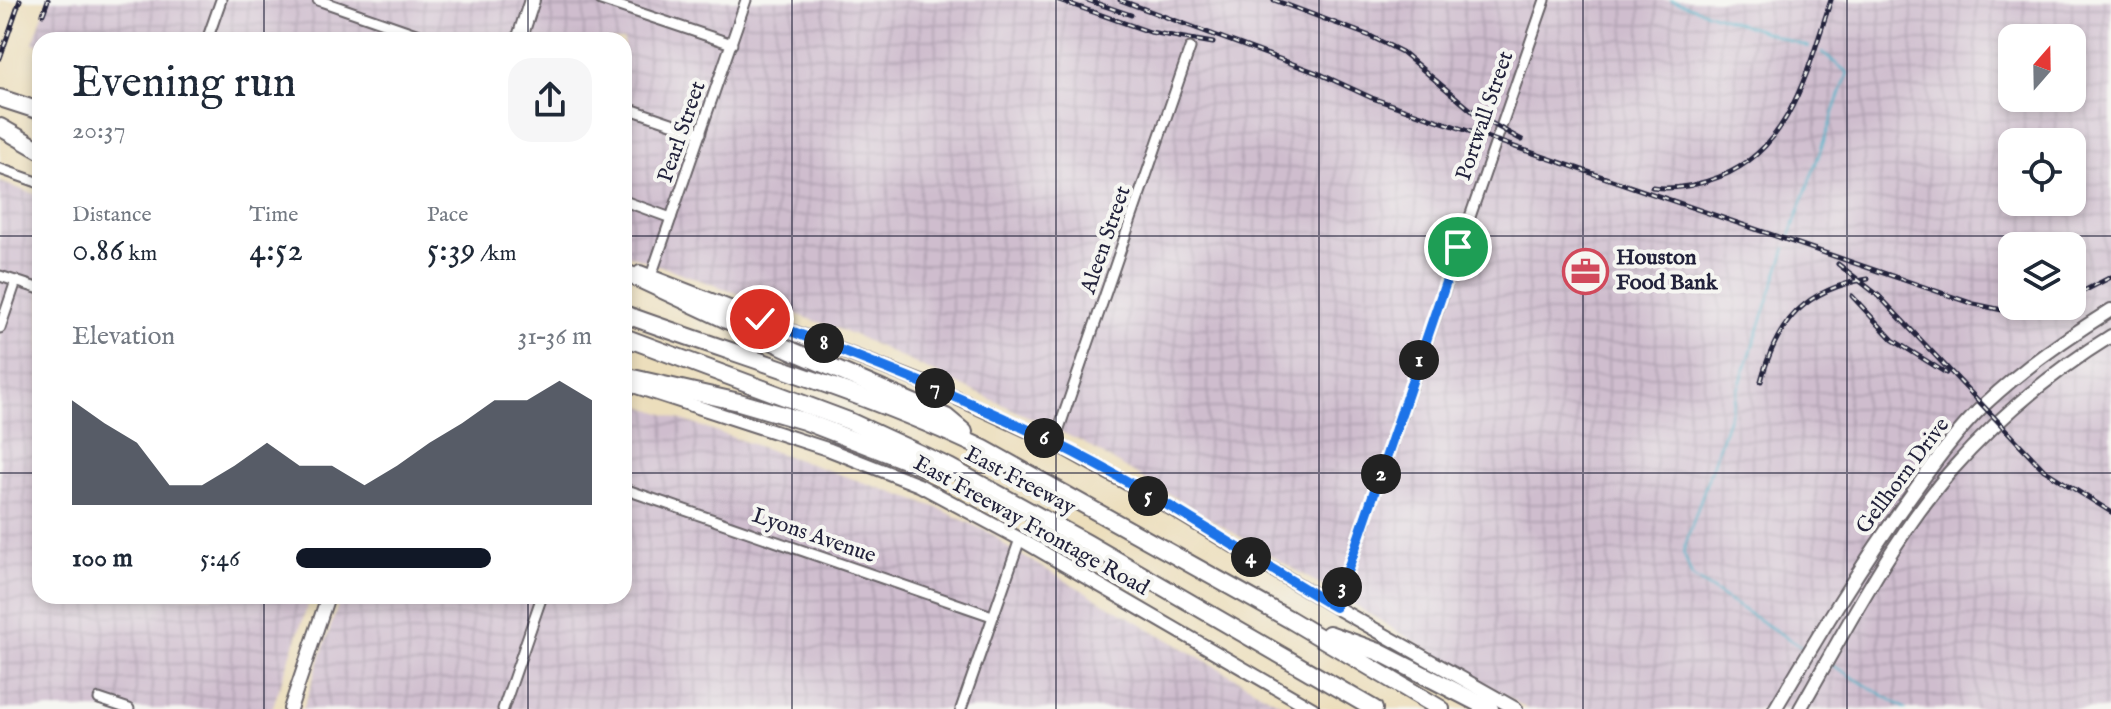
<!DOCTYPE html>
<meta charset="utf-8">
<style>
:root{--surface:#fff;--page:#f6f6f7;--text:#1f2937;--muted:#747a83;--accent:#111827}
body{margin:0;font-family:"IM FELL English",serif;background:var(--page);color:var(--text);height:100vh;display:flex;flex-direction:column;font-size:30px;white-space:nowrap}
*{box-sizing:border-box;margin:0}
p{font-size:26px;color:var(--muted)}
.icon{flex:none;width:44px;height:44px;fill:none;stroke:currentColor;stroke-width:2;stroke-linecap:round;stroke-linejoin:round}
.map{position:relative;flex:1;overflow:hidden}
.panel{position:absolute;left:32px;top:32px;width:600px;height:572px;display:flex;flex-direction:column;background:var(--surface);border-radius:24px;box-shadow:0 4px 12px #0003}
.panel>*{flex:none}
.needle{width:52px;rotate:20deg}
.tools{position:absolute;left:1998px;top:24px;display:grid;gap:16px}
.tools a{display:grid;place-items:center;width:88px;height:88px;border-radius:16px;background:var(--surface);box-shadow:0 4px 12px #0003;font-size:40px}
.pin{position:absolute;display:grid;place-items:center;width:68px;height:68px;color:#fff;margin:-34px;border:4px solid #fff;border-radius:50%;box-shadow:0 2px 8px #0007}
.km{position:absolute;width:40px;height:40px;margin:-20px;border-radius:50%;background:#222;color:#fff;font-size:22px;line-height:40px;text-align:center}
.round{display:grid;place-items:center;flex:none;width:84px;height:84px;border-radius:24px;background:var(--page)}
.summary{display:flex;align-items:center;justify-content:space-between;height:136px;padding:0 40px}
h1{font-size:44px;font-weight:600;line-height:60px}
.figures{display:grid;grid-template-columns:repeat(3,1fr);gap:12px;height:136px;padding:8px 40px}
.figures div{display:grid;align-content:center}
.figures b{font-size:34px;font-weight:600}
.figures small{font-size:22px;font-weight:400}
.figures p{font-size:22px}
.chart{height:224px;padding:16px 40px}
.chart p{display:flex;justify-content:space-between}
.chart svg{width:100%;height:144px;margin-top:8px;fill:var(--accent);opacity:.7}
ul{padding:0 40px;list-style:none;font-size:26px}
li{display:grid;grid-template-columns:128px 96px 1fr;align-items:center;height:60px}
li i{height:20px;border-radius:10px;background:var(--accent)}
.map>svg:first-child{display:block}
.industrial{fill:url(#industrial-grid);fill-rule:evenodd}
.lines{fill:none;stroke-linecap:round;stroke-linejoin:round}
.stream{stroke:#4db6cb;stroke-width:2}
.minor-casing{stroke:#696468;stroke-width:13}
.secondary-casing{stroke:#696468;stroke-width:16}
.primary-casing{stroke:#696468;stroke-width:18}
.motorway-casing{stroke:#696468;stroke-width:20}
.minor{stroke:#fff;stroke-width:9}
.secondary{stroke:#fff;stroke-width:12}
.primary{stroke:#fff;stroke-width:14}
.motorway{stroke:#fff;stroke-width:16}
.rail-casing{stroke:#22223b;stroke-width:5}
.rail{stroke:#f6f6f2;stroke-width:2;stroke-dasharray:6;stroke-linecap:butt}
.route-casing{stroke:#fff;stroke-width:16}
.route{stroke:#1a73e8;stroke-width:10}
.grid{fill:none;stroke:#22223b;stroke-width:2;stroke-opacity:0.55}
.labels{text-anchor:middle;dominant-baseline:central;stroke-width:8;stroke-linejoin:round;paint-order:stroke}
.street-label{font-size:22px;fill:#22223b;stroke:#f6f6f2}
.poi-label{font-size:22px;font-weight:bold;fill:#22223b;stroke:#f6f6f2;text-anchor:start}
</style>
<div class="map">
<svg width="2111" height="709" viewBox="0 0 2111 709">
<defs>
<pattern id="industrial-grid" width="8" height="8" patternUnits="userSpaceOnUse" patternTransform="scale(2)"><rect width="8" height="8" fill="#cfbdce"/><path d="M0 4h8M4 0v8" fill="none" stroke="#b1a2b2"/></pattern>
</defs>
<rect width="100%" height="100%" fill="#f6f6f2"/>
<filter id="ink" filterUnits="userSpaceOnUse"><feTurbulence type="fractalNoise" baseFrequency=".0125" numOctaves="2"/><feDisplacementMap in="SourceGraphic" scale="16" xChannelSelector="R" yChannelSelector="G"/><feConvolveMatrix kernelMatrix="1 2 1 2 8 2 1 2 1" color-interpolation-filters="sRGB"/></filter>
<filter id="wash" filterUnits="userSpaceOnUse"><feTurbulence type="fractalNoise" baseFrequency=".006" numOctaves="4" result="noise"/><feDisplacementMap in="SourceGraphic" scale="32" xChannelSelector="R" yChannelSelector="G"/><feGaussianBlur stdDeviation="1.8" result="paint"/><feColorMatrix in="noise" values="0 0 0 0 0 0 0 0 0 0 0 0 0 0 0 0 0 1.4 0 .05"/><feComposite in="paint" operator="in"/></filter>
<g filter="url(#wash)">
<rect width="100%" height="100%" fill="#ecdebc"/>
<g class="industrial">
<path d="M48 0H2111V709H1527L1082 442 852 334 624 253V40H40V45L33 43ZM2012 38H2072V98H2012ZM2012 142H2072V202H2012ZM2012 246H2072V306H2012Z"/>
<polygon points="0,182 40,196 40,596 311,596 272,709 0,709"/>
<polygon points="624,400 938,508 994,535 1007,547 1290,709 303,709 341,596 624,596"/>
</g>
<g class="lines">
<g class="stream">
<polyline points="1671,0 1809,47"/>
<polyline points="1790,236 1848,73 1822,52"/>
<polyline points="1786,248 1683,552 1692,577 1806,650"/>
<polyline points="1832,665 1906,709"/>
</g>
</g>
</g>
<g filter="url(#ink)">
<g class="lines">
<defs>
<g id="minor">
<polyline points="318,0 433,40"/>
<polyline points="601,0 732,44"/>
<polyline points="207,40 221,0"/>
<polyline points="624,107 701,133"/>
<polyline points="0,169 40,183"/>
<polyline points="624,201 671,218"/>
<polyline points="0,276 40,289"/>
<polyline points="651,276 746,0"/>
<polyline points="0,328 16,281"/>
<polyline points="1054,443 1190,48"/>
<polyline points="624,489 992,616"/>
<polyline points="1335,607 1545,0"/>
<polyline points="99,699 129,709"/>
<polyline points="503,709 542,596"/>
<polyline points="961,709 1020,539"/>
</g>
<g id="secondary">
<polyline points="640,272 924,383 1054,443 1155,499 1335,607 1516,709"/>
<polyline points="627,384 830,450 919,485 1020,539 1313,709"/>
<polyline points="290,709 328,596"/>
<path d="M1775 709C1818 636 1862 563 1912 494 1934 463 1957 431 1985 404 2023 368 2066 338 2111 310"/>
<path d="M1800 709C1846 629 1889 544 1949 473 1996 419 2051 373 2111 336"/>
</g>
<polyline id="primary" points="519,40 532,0"/>
<g id="motorway">
<polyline points="0,98 40,111"/>
<polyline points="0,127 40,150"/>
<polyline points="624,272 793,351 946,417 964,432"/>
<path d="M624 314C745 358 868 393 984 449L1289 619 1441 709"/>
<polyline points="624,337 849,421 949,467 1087,543 1374,709"/>
<polyline points="624,376 739,402 804,421 928,469"/>
<polyline points="1329,634 1379,652 1490,709"/>
</g>
</defs>
<use href="#minor" class="minor-casing"/>
<use href="#secondary" class="secondary-casing"/>
<use href="#primary" class="primary-casing"/>
<use href="#motorway" class="motorway-casing"/>
<use href="#minor" class="minor"/>
<use href="#secondary" class="secondary"/>
<use href="#primary" class="primary"/>
<use href="#motorway" class="motorway"/>
<defs>
<g id="rail">
<polyline points="1059,0 1150,32 1213,43"/>
<polyline points="1087,0 1131,15"/>
<polyline points="1120,0 1320,74 1372,98 1974,304 2007,311 2051,306"/>
<polyline points="1274,0 1370,36 1402,52 1478,116 1522,140"/>
<polyline points="43,14 48,0"/>
<polyline points="0,58 20,0"/>
<path d="M1652 187C1675 190 1696 186 1719 177 1792 149 1808 67 1831 0"/>
<polyline points="1838,264 1879,296 2044,470 2111,512"/>
<polyline points="1852,296 1893,340 1946,373"/>
<polyline points="2072,297 2111,277"/>
<path d="M1761 381C1777 321 1805 289 1868 279"/>
</g>
</defs>
<use href="#rail" class="rail-casing"/>
<use href="#rail" class="rail"/>
</g>
</g>
<g class="lines" filter="url(#ink)">
<defs>
<path id="route" d="M760 319C858 357 957 394 1051 441 1149 489 1242 552 1335 607L1458 247"/>
</defs>
<use href="#route" class="route-casing"/>
<use href="#route" class="route"/>
</g>
<path class="grid" d="M264 0V40M528 0V40M792 0V709M1056 0V709M1319 0V709M1583 0V709M1847 0V709M0 236H40M624 236H2111M0 473H40M624 473H2111M264 596V709M528 596V709"/>
<defs>
<symbol id="office-ring" viewBox="-11 -11 22 22"><circle r="9.5" fill="#f6f6f2" stroke="#d1495b" stroke-width="1.5"/><path d="M-6-3h4V-5.5h4V-3h4V5H-6ZM-1-4.5V-3h2v-1.5ZM-6 0V1H6V0Z" fill="#d1495b"/></symbol>
</defs>
<g fill-rule="evenodd">
<use href="#office-ring" x="1560" y="246" width="51" height="51"/>
</g>
<g class="labels">
<g class="street-label">
<text transform="translate(1485 116) rotate(-71)">Portwall Street</text>
<text transform="translate(682 132) rotate(-71)">Pearl Street</text>
<text transform="translate(1106 240) rotate(-71)">Aleen Street</text>
<text transform="translate(1903 476) rotate(-53)">Gellhorn Drive</text>
<text transform="translate(1020 481) rotate(28)">East Freeway</text>
<text transform="translate(1031 526) rotate(29)">East Freeway Frontage Road</text>
<text transform="translate(814 536) rotate(19)">Lyons Avenue</text>
</g>
<g class="poi-label">
<text x="1616" y="258">Houston<tspan x="1616" dy="25">Food Bank</tspan></text>
</g>
</g>
</svg>
<div class="tools">
<a><svg class="needle" viewBox="-14 -14 28 28"><path d="M0-13l5 13h-10z" fill="#e53935"/><path d="M0 13l5-13h-10z" fill="#747a83"/></svg></a>
<a><svg class="icon" aria-label="locate" viewBox="0 0 24 24"><circle cx="12" cy="12" r="6"/><path d="M12 2v4M12 18v4M2 12h4M18 12h4"/></svg></a>
<a><svg class="icon" aria-label="layers" viewBox="0 0 24 24"><path d="M12 4l9 5-9 5-9-5zM3 14l9 5 9-5"/></svg></a>
</div>
<div class="pin" style="left:1458px;top:247px;background:#1e9e55"><svg class="icon" aria-label="arrive" viewBox="0 0 24 24"><path d="M6 21V4h12l-3 4 3 4H6"/></svg></div>
<div class="pin" style="left:760px;top:319px;background:#d93025"><svg class="icon" aria-label="check" viewBox="0 0 24 24"><path d="M5 12l5 5 9-10"/></svg></div>
<b class="km" style="left:1419px;top:360px">1</b>
<b class="km" style="left:1381px;top:474px">2</b>
<b class="km" style="left:1342px;top:587px">3</b>
<b class="km" style="left:1251px;top:557px">4</b>
<b class="km" style="left:1148px;top:496px">5</b>
<b class="km" style="left:1044px;top:438px">6</b>
<b class="km" style="left:935px;top:388px">7</b>
<b class="km" style="left:824px;top:343px">8</b>
<section class="panel">
<div class="summary"><div><h1>Evening run</h1><p>20:37</p></div><a class="round"><svg class="icon" aria-label="share" viewBox="0 0 24 24"><path d="M12 15V3M7 8l5-5 5 5M5 13v7h14v-7"/></svg></a></div>
<div class="figures">
<div><p>Distance</p><b>0.86<small> km</small></b></div>
<div><p>Time</p><b>4:52</b></div>
<div><p>Pace</p><b>5:39<small> /km</small></b></div>
</div>
<div class="chart"><p><span>Elevation</span>31–36 m</p>
<svg viewBox="0 0 160 44" preserveAspectRatio="none"><path d="M0 44V12L10 19L20 25L30 38L40 38L50 32L60 25L70 32L80 32L90 38L100 32L110 25L120 19L130 12L140 12L150 6L160 12V44z"/></svg>
</div>
<ul>
<li><b>100 m</b>5:46<i style="width:66%"></i></li>
</ul>
</section>
</div>
